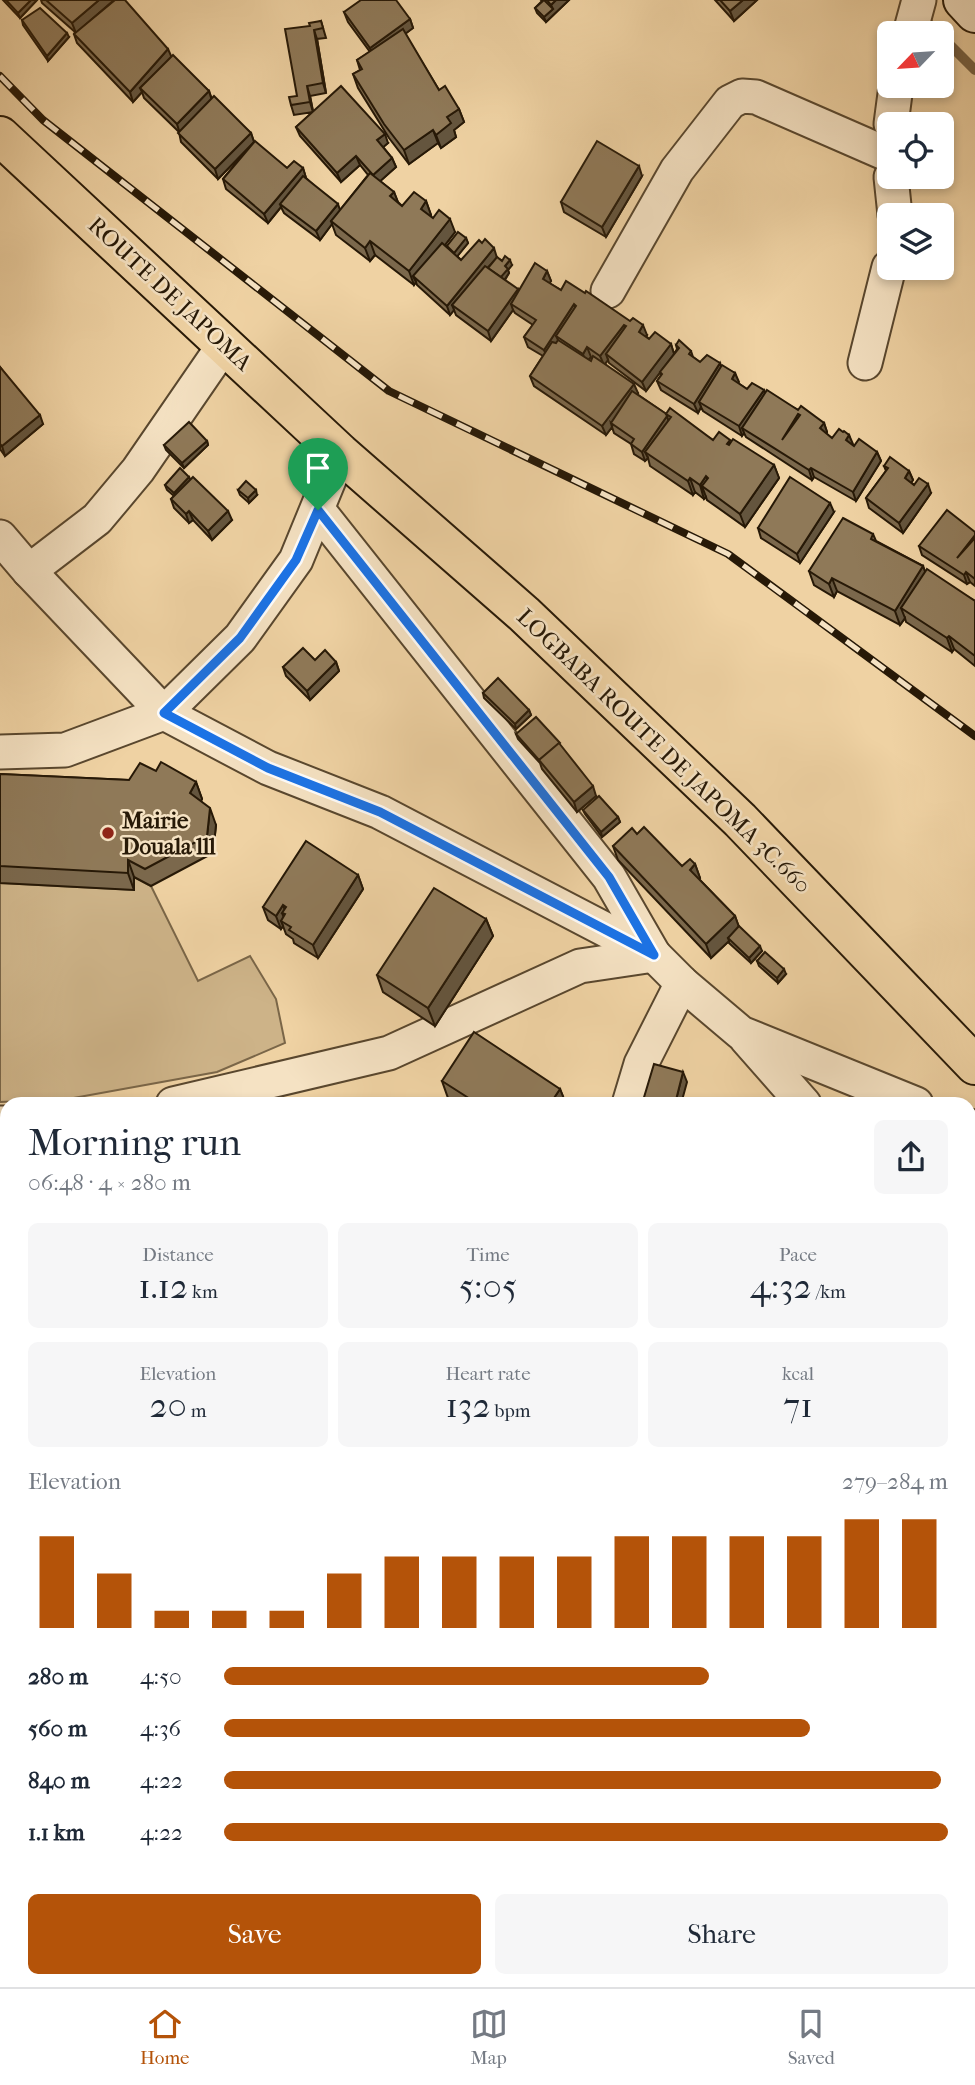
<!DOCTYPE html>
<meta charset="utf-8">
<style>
:root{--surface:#fff;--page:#f6f6f7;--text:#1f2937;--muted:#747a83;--line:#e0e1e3;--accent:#b45309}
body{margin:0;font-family:"IM FELL French Canon",serif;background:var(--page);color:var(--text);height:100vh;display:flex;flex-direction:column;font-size:26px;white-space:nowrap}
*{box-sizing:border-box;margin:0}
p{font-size:23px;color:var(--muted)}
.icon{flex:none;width:38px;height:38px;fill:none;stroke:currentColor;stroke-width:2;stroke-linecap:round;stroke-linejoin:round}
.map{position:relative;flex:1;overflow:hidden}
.details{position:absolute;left:0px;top:1097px;width:976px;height:891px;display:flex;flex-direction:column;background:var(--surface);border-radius:21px 21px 0 0;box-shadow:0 4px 10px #0003}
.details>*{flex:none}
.needle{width:46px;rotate:245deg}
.controls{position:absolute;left:877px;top:21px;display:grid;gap:14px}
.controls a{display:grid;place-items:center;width:77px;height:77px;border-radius:10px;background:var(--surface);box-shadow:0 4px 10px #0003;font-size:35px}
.pin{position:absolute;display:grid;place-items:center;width:60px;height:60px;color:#fff;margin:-72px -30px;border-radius:50% 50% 50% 0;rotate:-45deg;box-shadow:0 0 7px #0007}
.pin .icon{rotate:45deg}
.round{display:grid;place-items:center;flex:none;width:74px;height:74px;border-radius:10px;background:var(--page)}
.headline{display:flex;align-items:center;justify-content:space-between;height:119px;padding:0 28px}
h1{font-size:38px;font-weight:600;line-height:52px}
.metrics{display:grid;grid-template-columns:repeat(3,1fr);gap:10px;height:119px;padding:7px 28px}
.metrics div{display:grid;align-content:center;border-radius:10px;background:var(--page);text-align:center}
.metrics b{font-size:35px;font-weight:600}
.metrics small{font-size:19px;font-weight:400}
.metrics p{font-size:19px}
.chart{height:196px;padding:14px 28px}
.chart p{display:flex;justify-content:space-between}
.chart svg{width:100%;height:126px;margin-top:7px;stroke:var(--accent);stroke-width:6}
.action{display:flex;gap:14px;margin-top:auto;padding:14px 28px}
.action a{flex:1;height:80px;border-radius:10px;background:var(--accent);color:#fff;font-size:28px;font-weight:600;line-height:80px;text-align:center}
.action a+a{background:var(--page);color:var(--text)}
ul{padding:0 28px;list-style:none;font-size:23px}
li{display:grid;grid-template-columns:112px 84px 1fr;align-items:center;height:52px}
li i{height:18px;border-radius:9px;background:var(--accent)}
.tabs{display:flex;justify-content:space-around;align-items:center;height:98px;border-top:2px solid var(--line);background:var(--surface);font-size:19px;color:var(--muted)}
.tabs a{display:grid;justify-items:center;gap:4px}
.tabs .on{color:var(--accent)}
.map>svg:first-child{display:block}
.green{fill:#cdb388;stroke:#7a6648;stroke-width:2}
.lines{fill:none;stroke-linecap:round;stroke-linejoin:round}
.stream{stroke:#766245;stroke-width:10}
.minor-casing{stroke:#59472e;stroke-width:37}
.secondary-casing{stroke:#271907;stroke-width:42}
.primary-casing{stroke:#271907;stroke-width:42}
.minor{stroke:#f5e2c3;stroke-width:33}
.secondary{stroke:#f5e2c3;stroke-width:38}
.primary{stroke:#efd2a3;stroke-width:38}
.rail-casing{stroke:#271907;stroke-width:8}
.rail{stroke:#f5e2c3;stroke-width:5;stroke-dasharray:16;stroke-linecap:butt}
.wall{fill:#7b684c;stroke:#271907;stroke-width:2}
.shaded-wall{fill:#64553e;stroke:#271907;stroke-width:2}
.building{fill:#8f7958;stroke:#271907;stroke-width:2;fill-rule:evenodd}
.route-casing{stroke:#fff;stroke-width:14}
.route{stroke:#1a73e8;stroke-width:9}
.poi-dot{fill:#8f2418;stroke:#f5e2c3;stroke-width:2.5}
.labels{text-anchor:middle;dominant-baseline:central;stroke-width:5;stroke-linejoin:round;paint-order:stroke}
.street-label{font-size:23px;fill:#271907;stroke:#f5e2c3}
.poi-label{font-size:23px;font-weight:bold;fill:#271907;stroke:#f5e2c3;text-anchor:start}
</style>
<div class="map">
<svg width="975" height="1987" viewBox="0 0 975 1987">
<rect width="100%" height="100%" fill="#efd2a3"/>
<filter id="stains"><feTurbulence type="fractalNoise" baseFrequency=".00286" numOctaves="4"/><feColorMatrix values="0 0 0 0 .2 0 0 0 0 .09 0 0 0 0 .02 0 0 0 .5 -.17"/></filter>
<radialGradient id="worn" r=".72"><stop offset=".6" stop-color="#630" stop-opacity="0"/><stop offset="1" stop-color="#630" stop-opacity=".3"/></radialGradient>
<polygon class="green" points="134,877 151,886 198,981 250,956 276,999 285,1043 217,1072 68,1099 0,1102 0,883 134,890"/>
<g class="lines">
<g class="stream">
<polyline points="921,16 938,33"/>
<polyline points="942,37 975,70"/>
<polyline points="970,1156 975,1159"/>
</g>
<defs>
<g id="minor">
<polyline points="910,33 919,0"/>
<polyline points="891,124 896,86"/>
<polyline points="891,177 895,215"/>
<polyline points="608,291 677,170 730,102 742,96 756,97 889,155"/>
<polyline points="865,363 889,267"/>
<polyline points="0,537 29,571 164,713 268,768 380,812 654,955 682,983 741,1033 916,1104"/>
<polyline points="29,571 97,519 138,470 224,345"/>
<polyline points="0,752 65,750 164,713 240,638 296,560 340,453"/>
<polyline points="746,1038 804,1104"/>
<polyline points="173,1104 389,1053 580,966 654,955 609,877 318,510"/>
<polyline points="629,1104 641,1064 682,983"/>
<polyline points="0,1123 7,1123"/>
<polyline points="970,1126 975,1128"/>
<polyline points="970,1290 975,1296"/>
<polyline points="970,1850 975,1850"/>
<polyline points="0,1866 7,1865"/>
</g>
<polyline id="secondary" points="963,0 975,13"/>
<polyline id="primary" points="0,136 340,453 524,614 740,820 975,1065"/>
</defs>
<use href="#minor" class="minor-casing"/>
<use href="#secondary" class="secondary-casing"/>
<use href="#primary" class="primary-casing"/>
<use href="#minor" class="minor"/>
<use href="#secondary" class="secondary"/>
<use href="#primary" class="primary"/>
<defs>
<polyline id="rail" points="0,76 43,120 389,391 728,554 975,736"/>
</defs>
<use href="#rail" class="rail-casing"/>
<use href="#rail" class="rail"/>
</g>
<g class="wall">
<polygon points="3,0 37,0 20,18"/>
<polygon points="41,0 114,0 86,24 171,57 209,91 212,99 251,133 254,142 287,168 303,168 306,178 340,210 368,175 360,165 341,182 300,136 296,127 313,112 294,115 291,105 297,96 310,26 321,21 326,38 317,39 326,93 310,96 313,111 388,143 383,147 392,158 396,167 380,181 394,192 398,202 402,206 426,201 431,215 430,216 455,232 445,245 447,246 466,238 468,243 457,256 461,260 497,258 512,265 508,270 509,273 505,280 518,291 547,271 551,281 549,283 561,290 647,335 646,336 649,339 671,344 674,354 677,349 676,345 691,351 693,357 700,362 721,367 735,373 738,383 747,389 765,393 824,423 827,432 826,434 832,438 843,432 849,435 852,445 877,452 881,461 856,501 814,477 812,480 746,437 744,433 742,436 703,411 701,407 698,413 661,390 657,381 661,375 660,372 663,368 646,391 609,363 608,360 605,364 638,393 637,394 666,414 713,440 731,443 774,465 779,478 745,527 707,500 706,497 704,499 695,492 693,495 650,466 648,458 645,461 634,454 631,444 614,433 612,427 606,435 534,386 530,376 543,356 528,347 524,337 533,325 515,313 513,310 491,341 456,315 454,310 450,315 417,285 416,282 414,285 375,255 370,261 336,235 332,224 320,240 284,213 281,207 268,223 226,189 223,179 250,146 218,179 181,142 179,132 144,98 142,92 133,102 77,43 74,34 75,32 42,3"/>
<polygon points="541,0 569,0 546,22 537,13 535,8 542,1"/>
<polygon points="715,0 757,0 734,21"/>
<polygon points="344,12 410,19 413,28 405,34 439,90 459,109 464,122 454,130 456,137 441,148 438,143 409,164 389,138 358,88 353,74 360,70 357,60 370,52 348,22"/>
<polygon points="22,20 69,37 48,61 23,25"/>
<polygon points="642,176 606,237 564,212 561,202"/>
<polygon points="0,367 43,424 5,456 0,449"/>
<polygon points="207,441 208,445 184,468 166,450 164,445"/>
<polygon points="884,466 909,471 913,480 911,483 931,493 903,533 869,508 866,498 886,471"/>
<polygon points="189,477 190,480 232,520 212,540 193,520 189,523 174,508 171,499 174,496 167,490 165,485"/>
<polygon points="238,490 257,495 249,503 240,495"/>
<polygon points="834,512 800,563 761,538 758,528"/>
<polygon points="975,532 975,586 970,582 967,584 922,555 919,546"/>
<polygon points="873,534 876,541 923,566 925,572 975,601 975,666 954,649 952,652 906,622 905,618 900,625 837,591 834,597 814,585 809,571"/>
<polygon points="315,660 336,662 339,671 310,700 286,676 283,667"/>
<polygon points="483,693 529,710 531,715 516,729 484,698"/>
<polygon points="516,734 596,796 577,812 542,769 540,763 518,739"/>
<polygon points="156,771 196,782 202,799 201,801 216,825 213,853 151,886 134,877 134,890 0,883 0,774 129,780"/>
<polygon points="583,810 618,817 620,822 602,837 585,814"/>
<polygon points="637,834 682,866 695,864 700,878 699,879 735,916 739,927 762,951 751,963 729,943 729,941 711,958 618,860 613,846"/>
<polygon points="358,875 363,889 318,958 294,943 293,939 286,934 283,926 281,929 268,920 263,907"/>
<polygon points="486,919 493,936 435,1026 383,992 377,975"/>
<polygon points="757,961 786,974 778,983 759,966"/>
<polygon points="442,1081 560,1089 566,1104 458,1104 448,1098"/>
<polygon points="457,1981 504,1981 504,1987 459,1987"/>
<polygon points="515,1981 564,1981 564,1983 517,1987"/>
<polygon points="662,1981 728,1981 728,1987 663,1987"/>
</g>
<g class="shaded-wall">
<polygon points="31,0 37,0 20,18 18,13"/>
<polygon points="99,0 114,0 76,33 72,23"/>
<polygon points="556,0 569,0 546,22 544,17 553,9 551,5"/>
<polygon points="743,0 757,0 734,21 730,11"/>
<polygon points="410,19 413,28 374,57 370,48"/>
<polygon points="314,30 317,39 326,93 323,83"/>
<polygon points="67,33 69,37 48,61 47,56"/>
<polygon points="168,49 172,58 140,88 142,92 133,102 130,92"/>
<polygon points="307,86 310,96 313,112 310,102"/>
<polygon points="209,91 212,101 180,134 177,124"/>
<polygon points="459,109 464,122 454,130 456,137 441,148 436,135 447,117"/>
<polygon points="433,130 438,143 409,164 404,150"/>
<polygon points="251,133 254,142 218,179 215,169"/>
<polygon points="385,134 388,143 380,150 377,140"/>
<polygon points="356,156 360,165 341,182 337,173"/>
<polygon points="392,158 396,167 377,184 373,175"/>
<polygon points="639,166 642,176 606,237 602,227"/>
<polygon points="303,168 306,178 282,206 280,204 281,207 268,223 264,214"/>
<polygon points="394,192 399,205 390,196"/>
<polygon points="426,201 431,215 425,222 421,209"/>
<polygon points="338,204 341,213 331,221 332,224 320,240 316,231"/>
<polygon points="450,219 455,232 418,280 413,276 416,282 414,285 409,271"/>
<polygon points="466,238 468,243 456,258 454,253"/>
<polygon points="370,241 375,255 370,261 365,248"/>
<polygon points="494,248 497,258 452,305 454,310 450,315 447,306"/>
<polygon points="510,260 512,265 508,270 509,273 503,282 501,277 505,266"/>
<polygon points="547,271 551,281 546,289 543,279"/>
<polygon points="518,289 521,298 511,304 513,310 491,341 488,331"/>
<polygon points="574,304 577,313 556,336 559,342 548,359 544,350"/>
<polygon points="624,325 627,334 606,354 608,360 604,365 600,356"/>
<polygon points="643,325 647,335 642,341 639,332"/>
<polygon points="671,344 674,354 646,391 642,382"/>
<polygon points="587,347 591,357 586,363 583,354"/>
<polygon points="720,363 723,373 699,402 701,407 698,413 694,404"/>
<polygon points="735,373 739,382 735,389 732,379"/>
<polygon points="634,384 638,393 613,425 611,423 612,427 606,435 602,426"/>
<polygon points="764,390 768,399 742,428 744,433 742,436 739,426"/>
<polygon points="40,415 43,424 5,456 2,446"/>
<polygon points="667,416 670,426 645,452 648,458 645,461 642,452"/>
<polygon points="824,423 827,432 823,438 820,428"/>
<polygon points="849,435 853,444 849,449 846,440"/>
<polygon points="207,441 208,445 184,468 182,463"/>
<polygon points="877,452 881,461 856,501 853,492"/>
<polygon points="774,465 779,478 745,527 740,514"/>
<polygon points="811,468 814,477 812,480 809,470"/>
<polygon points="909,471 913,480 908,487 905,478"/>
<polygon points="706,476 711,490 702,486 706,497 704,499 700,485"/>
<polygon points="189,477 191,482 176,498 174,493"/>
<polygon points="690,478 695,492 693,495 688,481"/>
<polygon points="928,484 931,493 903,533 899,523"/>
<polygon points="256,490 257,495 249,503 248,498"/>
<polygon points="830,503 834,512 800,563 797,554"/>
<polygon points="189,511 193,520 189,523 186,514"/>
<polygon points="228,511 232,520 212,540 208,531"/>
<polygon points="923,566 928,580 901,608 905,618 900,625 895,611"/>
<polygon points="966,572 970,582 967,584 964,575"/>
<polygon points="832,578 837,591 834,597 829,584"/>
<polygon points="949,636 954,649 952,652 947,638"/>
<polygon points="336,662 339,671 310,700 307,691"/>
<polygon points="529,710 531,715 516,729 515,724"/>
<polygon points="196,782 202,799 196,810 190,793"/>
<polygon points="593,786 596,796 577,812 574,802"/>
<polygon points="210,808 216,825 213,853 207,836"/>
<polygon points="618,817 620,822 602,837 601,832"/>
<polygon points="128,860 134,877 134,890 128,873"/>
<polygon points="695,864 700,878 695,883 690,870"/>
<polygon points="358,875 363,889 318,958 313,945"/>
<polygon points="283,905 288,919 282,913 286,922 281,921 283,926 281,929 276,916"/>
<polygon points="735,916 740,930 728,938 729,941 711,958 706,944"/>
<polygon points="486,919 493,936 435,1026 428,1008"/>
<polygon points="760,946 762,951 751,963 749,958"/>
<polygon points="784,969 786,974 778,983 777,978"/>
<polygon points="683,1072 687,1082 681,1104 675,1104"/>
<polygon points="560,1089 566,1104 550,1104"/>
<polygon points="178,1981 182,1981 183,1987 179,1987"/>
<polygon points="724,1981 728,1981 728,1987 726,1987"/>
</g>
<g class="building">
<polygon points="6,0 31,0 18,13"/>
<polygon points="46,0 99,0 72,23"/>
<polygon points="115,0 125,0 168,49 130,92 74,34"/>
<polygon points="361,0 396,0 410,19 370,48 344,12"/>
<polygon points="544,0 553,9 544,17 535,8"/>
<polygon points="547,0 556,0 551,5"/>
<polygon points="720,0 743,0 730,11"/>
<polygon points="40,8 67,33 47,56 22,20"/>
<polygon points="321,21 323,28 314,30 323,83 307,86 310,102 291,105 289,97 297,96 285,29 310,26 309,23"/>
<polygon points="403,29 439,90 445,86 459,109 447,117 451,123 436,135 433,130 404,150 384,124 353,74 362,69 357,60"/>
<polygon points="173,55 209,91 177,124 140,88"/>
<polygon points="341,86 385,134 377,140 392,158 373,175 356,156 337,173 296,127"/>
<polygon points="214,96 251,133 215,169 178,133"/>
<polygon points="255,141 287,168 294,161 303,168 264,214 223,179"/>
<polygon points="597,141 639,166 602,227 561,202"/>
<polygon points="370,173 394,192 390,196 402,206 414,192 426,201 421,209 433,218 439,210 450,219 409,271 370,241 365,248 331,221"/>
<polygon points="303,176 338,204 316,231 280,204"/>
<polygon points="458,232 466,238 454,253 447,246"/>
<polygon points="485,239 494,248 447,306 413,276 442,243 461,260 479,240 482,243"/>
<polygon points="505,256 510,260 505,266 508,269 501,277 488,268 497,257 502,261"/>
<polygon points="535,263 547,271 543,279 561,290 566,281 585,293 586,291 630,321 633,318 643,325 639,332 649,339 655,332 671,344 642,382 606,354 626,326 624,325 600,356 587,347 583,354 556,336 576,306 574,304 544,350 524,337 536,320 511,304"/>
<polygon points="485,266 518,289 488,331 452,305"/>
<polygon points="558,340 591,361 593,356 634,384 602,426 530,376 552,342 556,343"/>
<polygon points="679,340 691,351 689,354 700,362 707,355 720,363 694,404 657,381 662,374 660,372 679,348 676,345"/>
<polygon points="722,365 735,373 732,379 747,389 752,383 764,390 739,426 699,402"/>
<polygon points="0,367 40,415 2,446 0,444"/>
<path d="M767 390 798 410 801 406 824 423 820 428 832 438 839 429 843 432 844 431 849 435 846 440 854 446 859 439 877 452 853 492 811 468 809 470 742 428ZM798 414 800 415 782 440Z"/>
<polygon points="632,391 668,415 666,414 667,416 642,452 631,444 634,439 611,423"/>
<polygon points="670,408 713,440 719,432 730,440 727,444 729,445 733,439 774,465 740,514 702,486 708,478 706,476 700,485 690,478 688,481 645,452 671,417 666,414"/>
<polygon points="189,422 207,441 182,463 164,445"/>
<polygon points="890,457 909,471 905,478 914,485 919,478 928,484 899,523 866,498 888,468 884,466"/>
<polygon points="180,468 189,477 174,493 165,485"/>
<polygon points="193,477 228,511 208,531 189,511 186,514 171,499"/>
<polygon points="790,477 830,503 797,554 758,528"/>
<polygon points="246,481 256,490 248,498 238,490"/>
<polygon points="947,510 975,532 975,535 957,558 975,538 975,579 966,572 964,575 919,546"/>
<polygon points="843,518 873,534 871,539 923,566 895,611 832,578 829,584 809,571"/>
<polygon points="927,569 975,601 975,656 949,636 947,638 901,608"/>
<polygon points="303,648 315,660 325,650 336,662 307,691 283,667"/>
<polygon points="498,678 529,710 515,724 483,693"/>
<polygon points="536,717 560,743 539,760 516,734"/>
<polygon points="559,743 593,786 574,802 539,760"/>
<polygon points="161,762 196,782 190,793 210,808 207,836 145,869 128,860 128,873 0,866 0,774 129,780 140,763 156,771"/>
<polygon points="599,796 618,817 601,832 583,810"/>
<polygon points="644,827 682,866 690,859 695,864 690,870 735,916 706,944 613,846 632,828 637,834"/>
<polygon points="306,841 358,875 313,945 289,930 291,927 281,921 285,914 282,913 286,907 283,905 276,916 263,907"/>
<polygon points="434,888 486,919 428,1008 377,975"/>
<polygon points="739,926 760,946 749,958 728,938"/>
<polygon points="765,952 784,969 777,978 757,961"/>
<polygon points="474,1032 560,1089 550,1104 478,1104 442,1081"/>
<polygon points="654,1064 683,1072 675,1104 642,1104"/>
<polygon points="105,1981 178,1981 178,1986 161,1987 105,1987"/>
<polygon points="457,1981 481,1981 458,1983"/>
<polygon points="662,1981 724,1981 724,1982 663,1987"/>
</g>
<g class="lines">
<defs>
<polygon id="route" points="318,510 609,877 654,955 380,812 268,768 164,713 240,638 296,560"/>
</defs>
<use href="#route" class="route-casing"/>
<use href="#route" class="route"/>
</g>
<circle class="poi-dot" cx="108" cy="833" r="7"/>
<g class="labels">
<g class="street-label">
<text transform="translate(170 294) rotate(43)">ROUTE DE JAPOMA</text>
<text transform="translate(664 751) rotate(44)">LOGBABA ROUTE DE JAPOMA 3C.660</text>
</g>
<g class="poi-label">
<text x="122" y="820">Mairie<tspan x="122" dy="26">Douala lll</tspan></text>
</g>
</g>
<rect width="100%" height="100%" filter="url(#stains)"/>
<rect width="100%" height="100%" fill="url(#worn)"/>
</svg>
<div class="controls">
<a><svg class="needle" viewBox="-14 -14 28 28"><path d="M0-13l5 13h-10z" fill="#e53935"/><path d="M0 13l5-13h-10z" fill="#747a83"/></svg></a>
<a><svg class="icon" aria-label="locate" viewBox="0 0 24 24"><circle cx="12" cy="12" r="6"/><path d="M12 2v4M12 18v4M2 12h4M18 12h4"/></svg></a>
<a><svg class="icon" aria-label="layers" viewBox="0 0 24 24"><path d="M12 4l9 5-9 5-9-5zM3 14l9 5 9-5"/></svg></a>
</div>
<div class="pin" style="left:318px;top:510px;background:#1e9e55"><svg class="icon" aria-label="arrive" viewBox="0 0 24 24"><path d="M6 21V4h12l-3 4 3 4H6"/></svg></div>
<section class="details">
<div class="headline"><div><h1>Morning run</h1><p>06:48 · 4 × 280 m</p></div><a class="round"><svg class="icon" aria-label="share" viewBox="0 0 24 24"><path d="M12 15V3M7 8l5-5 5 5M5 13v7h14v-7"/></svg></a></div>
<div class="metrics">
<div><p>Distance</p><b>1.12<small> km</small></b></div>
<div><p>Time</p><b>5:05</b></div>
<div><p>Pace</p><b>4:32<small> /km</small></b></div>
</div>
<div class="metrics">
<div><p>Elevation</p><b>20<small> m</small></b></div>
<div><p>Heart rate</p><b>132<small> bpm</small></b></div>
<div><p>kcal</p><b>71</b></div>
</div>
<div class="chart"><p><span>Elevation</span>279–284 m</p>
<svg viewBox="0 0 160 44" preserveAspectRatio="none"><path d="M5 44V12M15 44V25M25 44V38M35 44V38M45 44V38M55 44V25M65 44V19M75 44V19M85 44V19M95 44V19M105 44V12M115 44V12M125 44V12M135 44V12M145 44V6M155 44V6"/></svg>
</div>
<ul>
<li><b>280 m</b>4:50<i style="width:67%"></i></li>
<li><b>560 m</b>4:36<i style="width:81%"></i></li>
<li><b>840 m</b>4:22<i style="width:99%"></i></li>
<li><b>1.1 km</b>4:22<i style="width:100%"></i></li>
</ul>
<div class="action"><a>Save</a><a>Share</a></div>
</section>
</div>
<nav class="tabs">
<a class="on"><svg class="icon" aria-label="home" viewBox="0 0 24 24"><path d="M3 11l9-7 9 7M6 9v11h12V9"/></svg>Home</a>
<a><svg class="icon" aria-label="map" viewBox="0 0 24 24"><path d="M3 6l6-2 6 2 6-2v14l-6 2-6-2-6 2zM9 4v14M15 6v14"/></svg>Map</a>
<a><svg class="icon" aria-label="saved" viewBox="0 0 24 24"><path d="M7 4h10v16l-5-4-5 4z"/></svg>Saved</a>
</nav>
